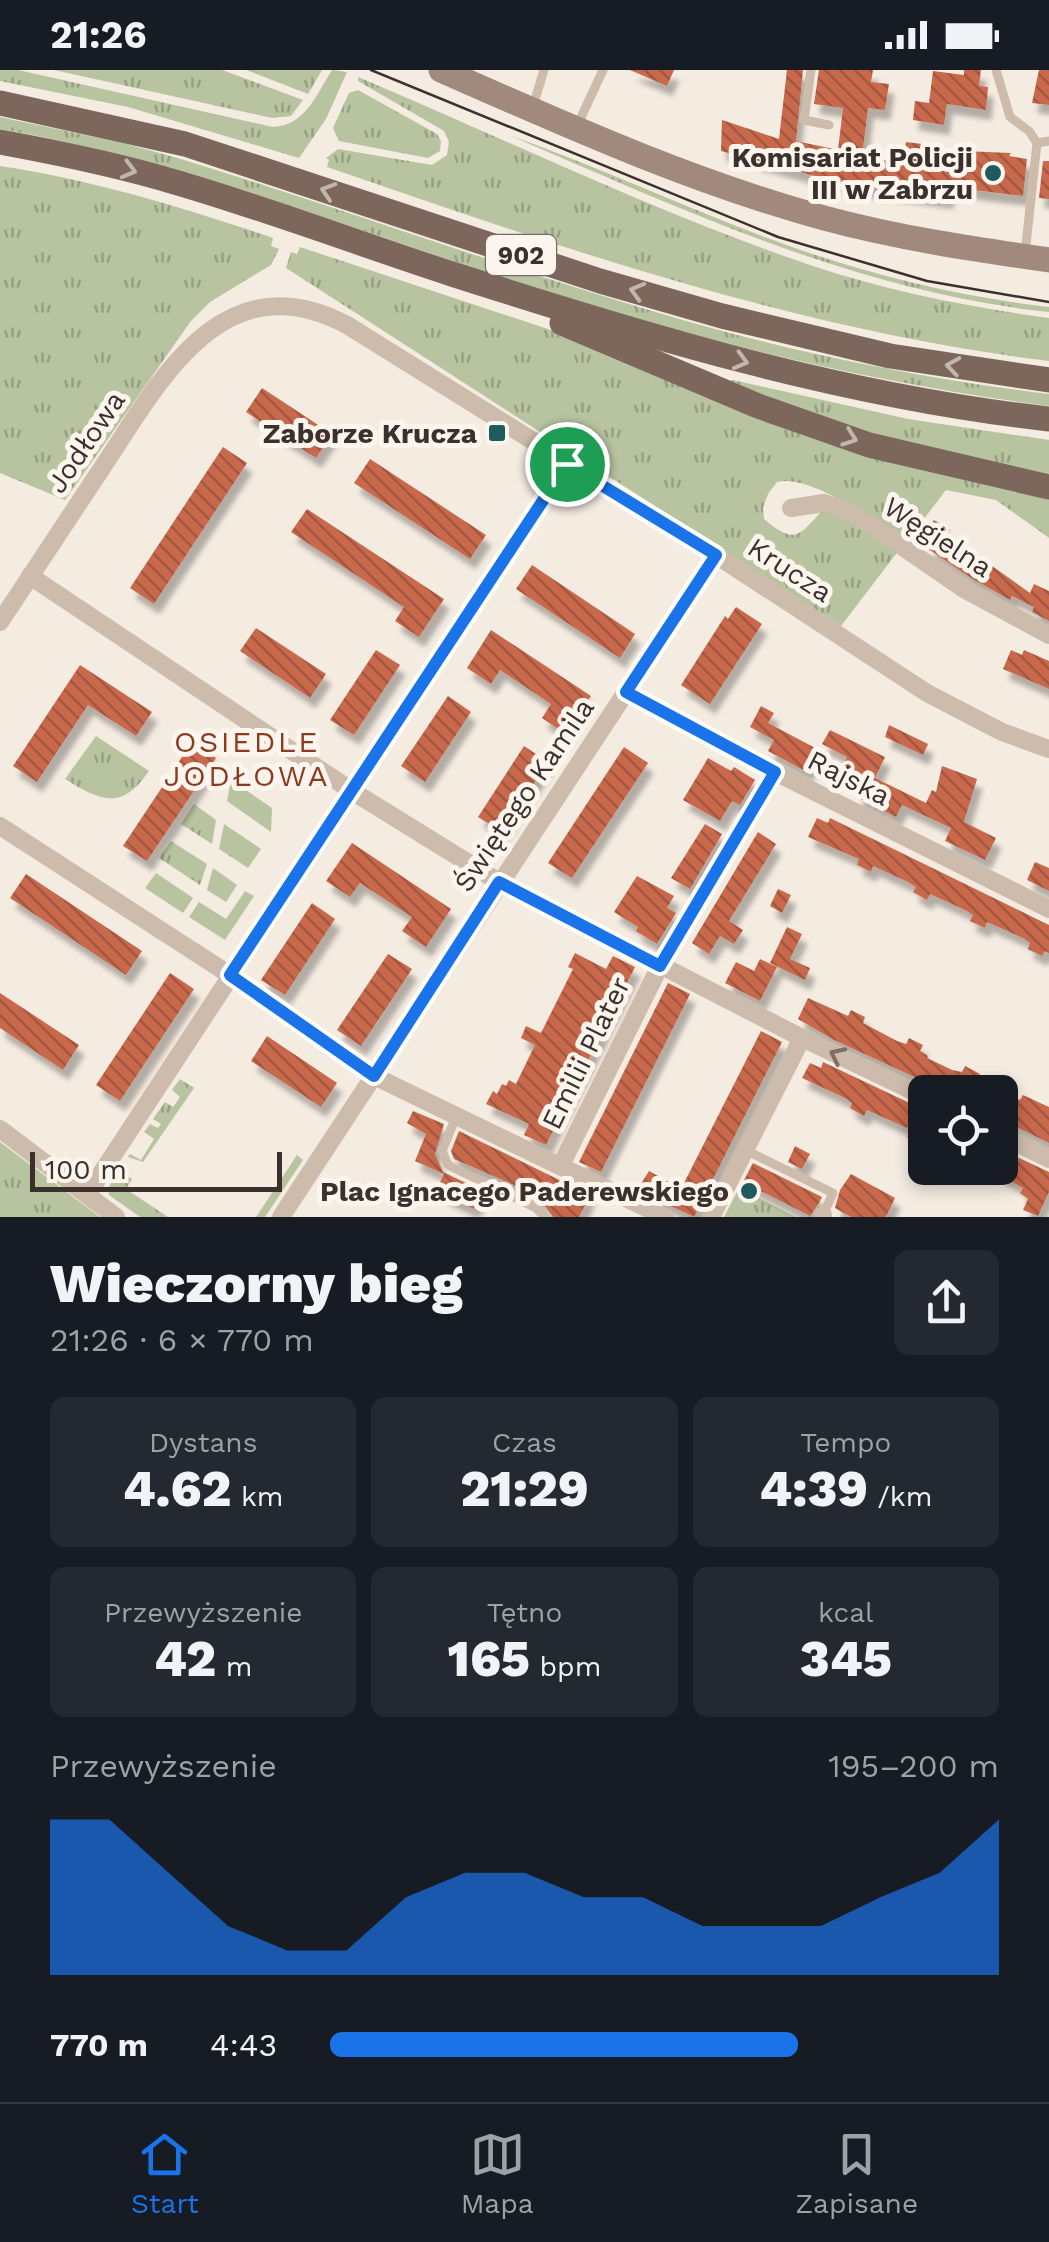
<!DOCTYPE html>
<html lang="pl">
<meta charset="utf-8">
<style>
:root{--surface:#171b24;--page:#242831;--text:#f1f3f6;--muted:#9ea1a6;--line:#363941;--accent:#1a73e8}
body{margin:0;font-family:"Work Sans",sans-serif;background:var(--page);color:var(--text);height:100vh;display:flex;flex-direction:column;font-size:38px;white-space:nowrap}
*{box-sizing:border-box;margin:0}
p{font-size:32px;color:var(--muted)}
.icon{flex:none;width:55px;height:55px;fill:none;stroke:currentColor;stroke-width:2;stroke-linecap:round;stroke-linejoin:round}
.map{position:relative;height:1147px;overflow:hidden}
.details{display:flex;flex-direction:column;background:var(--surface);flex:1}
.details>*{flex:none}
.fabs{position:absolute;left:908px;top:1005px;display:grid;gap:20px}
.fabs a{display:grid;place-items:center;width:110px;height:110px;border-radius:15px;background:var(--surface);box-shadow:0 5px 15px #0003;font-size:50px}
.scale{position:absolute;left:30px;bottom:25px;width:252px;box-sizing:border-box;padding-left:10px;border:5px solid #3b302b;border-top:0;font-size:28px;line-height:35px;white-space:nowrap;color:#3b302b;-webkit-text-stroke:8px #fbf5ee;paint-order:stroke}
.pin{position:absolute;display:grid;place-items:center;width:85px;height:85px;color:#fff;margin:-42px;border:5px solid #fff;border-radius:50%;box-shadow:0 2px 10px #0007}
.round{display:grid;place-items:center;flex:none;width:105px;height:105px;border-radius:15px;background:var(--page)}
.overview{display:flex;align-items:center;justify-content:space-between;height:170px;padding:0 50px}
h1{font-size:55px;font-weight:800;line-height:75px}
.metrics{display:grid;grid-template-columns:repeat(3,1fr);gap:15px;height:170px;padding:10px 50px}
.metrics div{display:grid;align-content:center;border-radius:15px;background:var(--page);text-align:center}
.metrics b{font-size:50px;font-weight:800}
.metrics small{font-size:28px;font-weight:400}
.metrics p{font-size:28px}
.chart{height:280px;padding:20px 50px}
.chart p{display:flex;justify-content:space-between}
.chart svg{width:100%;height:180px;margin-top:10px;fill:var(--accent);opacity:.7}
ul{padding:0 50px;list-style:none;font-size:32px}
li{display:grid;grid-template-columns:160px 120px 1fr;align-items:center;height:75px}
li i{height:25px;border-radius:12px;background:var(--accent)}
.status{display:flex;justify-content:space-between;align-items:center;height:70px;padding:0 50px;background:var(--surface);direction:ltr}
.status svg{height:28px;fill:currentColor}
.dock{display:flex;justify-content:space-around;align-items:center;height:140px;border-top:2px solid var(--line);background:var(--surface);font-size:28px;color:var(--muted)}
.dock a{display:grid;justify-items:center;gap:5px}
.dock .on{color:var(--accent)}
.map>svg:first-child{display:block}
.grass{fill:url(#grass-tufts)}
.building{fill:url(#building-back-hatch);filter:url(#shadow)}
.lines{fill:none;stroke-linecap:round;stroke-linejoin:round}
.lane{stroke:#cdbbac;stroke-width:9}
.street{stroke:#cdbbac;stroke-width:18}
.secondary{stroke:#a18a7d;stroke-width:25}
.primary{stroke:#7d675c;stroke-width:25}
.tram{stroke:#3b302b;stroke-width:2.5}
.oneway{stroke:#c2b5ac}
.oneway2{stroke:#7d6f65}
.route-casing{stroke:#fff;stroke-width:20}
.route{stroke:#1a73e8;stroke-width:12}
.poi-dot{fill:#1f5a5e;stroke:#fbf5ee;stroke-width:4}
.labels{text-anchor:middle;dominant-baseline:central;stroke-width:10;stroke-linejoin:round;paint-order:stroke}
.shield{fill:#fbf5ee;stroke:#756b66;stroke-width:2.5}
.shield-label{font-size:25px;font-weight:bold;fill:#3b302b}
.poi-label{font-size:28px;font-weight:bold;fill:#3b302b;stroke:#fbf5ee;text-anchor:end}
.street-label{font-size:28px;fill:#3b302b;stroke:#fbf5ee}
.neighbourhood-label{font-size:30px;letter-spacing:2.5px;fill:#8c3b22;stroke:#fbf5ee}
</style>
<div class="status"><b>21:26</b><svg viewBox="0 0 49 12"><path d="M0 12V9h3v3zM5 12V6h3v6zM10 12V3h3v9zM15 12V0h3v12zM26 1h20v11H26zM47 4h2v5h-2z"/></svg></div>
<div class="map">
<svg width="1049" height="1147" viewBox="0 0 1049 1147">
<defs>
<pattern id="grass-tufts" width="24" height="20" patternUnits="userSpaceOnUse" patternTransform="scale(2.5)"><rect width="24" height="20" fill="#b8c4a0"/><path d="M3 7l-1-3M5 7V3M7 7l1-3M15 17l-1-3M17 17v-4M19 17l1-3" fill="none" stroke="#97a083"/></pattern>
<pattern id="building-back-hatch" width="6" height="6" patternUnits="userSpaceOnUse" patternTransform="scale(2.5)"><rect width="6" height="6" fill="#c8694b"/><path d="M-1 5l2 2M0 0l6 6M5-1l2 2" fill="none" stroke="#a4573f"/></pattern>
<filter id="shadow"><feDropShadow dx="5.5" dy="10" stdDeviation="2.5" flood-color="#0004"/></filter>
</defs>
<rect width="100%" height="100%" fill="#f4ebe1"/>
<g class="grass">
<path d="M0 0H18L273 57C306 55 316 25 332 0L347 2 326 49 299 88 128 37 0 11Z"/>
<polygon points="54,0 222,0 303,30 291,46 272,48"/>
<polygon points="246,0 322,0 308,24"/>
<path d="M358 7C508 70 656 143 810 195 887 221 969 237 1049 248V291C797 260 566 179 327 97L329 90 326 88 338 79 432 95 447 85 449 72 444 61 358 11Z"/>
<polygon points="358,20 437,64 441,71 440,81 428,88 339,71 333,58 349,23"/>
<path d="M0 47 123 73 181 89C350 141 516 202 686 251 805 285 926 309 1049 324V336C880 314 716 275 553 224 369 166 190 92 0 59Z"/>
<path d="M509 65C599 97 684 137 773 170 861 203 955 226 1049 237V242C858 222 683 140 509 65Z"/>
<path d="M0 96C93 110 185 138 273 168L271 176 279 179 271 195 210 232 191 251 65 430 0 403Z"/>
<path d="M300 177 1049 425V468L996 430 946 420 907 471C877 453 810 403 777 412L768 424 763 438 764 449C796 476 799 465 822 441L828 440 899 480 841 556 286 198 291 182 297 184Z"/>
<polygon points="733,310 908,349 1049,370 1049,409 818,349 730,311"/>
<path d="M96 666 149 701C122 741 100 731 65 709Z"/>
<polygon points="231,710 272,738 271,762 227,731"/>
<polygon points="194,734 216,750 212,774 181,754"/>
<polygon points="224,754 261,779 248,798 219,779"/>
<polygon points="171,771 207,794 200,815 159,788"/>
<polygon points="213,798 237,815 226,832 207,820"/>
<polygon points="156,803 193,828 183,843 145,818"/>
<polygon points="245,821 254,826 225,870 189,847 199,832 226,849"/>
<polygon points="180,1009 194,1018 143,1092 128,1087 130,1084 141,1090 154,1069 144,1062 150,1054 158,1058 161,1054 153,1049 165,1032 173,1037 180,1027 172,1020"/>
<polygon points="0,1072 100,1147 0,1147"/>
<polygon points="297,1085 303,1090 265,1147 256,1147"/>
<polygon points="119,1101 132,1109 126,1119 168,1147 140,1147 109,1125 108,1118"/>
<polygon points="739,1118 796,1147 724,1147"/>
</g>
<g class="building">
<polygon points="630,0 674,0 667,16"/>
<polygon points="787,0 803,0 796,71 838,80 843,38 814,34 819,0 873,0 871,12 889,14 885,40 868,38 862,87 902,93 906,72 922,74 921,83 927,84 925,97 961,101 963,81 1011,83 1009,86 1027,89 1023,126 950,117 948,129 857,117 721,81 722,50 779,69"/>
<polygon points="964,0 981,0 979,16 988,17 986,40 947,34 944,55 913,50 915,31 929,33 933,1 964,5"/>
<polygon points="1039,0 1049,0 1049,35 1032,33"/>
<polygon points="1043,91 1049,91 1049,129 1039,128"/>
<polygon points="262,318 332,364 316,388 246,342"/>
<polygon points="223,377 247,393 154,534 130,518"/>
<polygon points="370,389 486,465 470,489 354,413"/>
<polygon points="307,439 444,529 419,567 395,551 404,537 291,462"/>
<polygon points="934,450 950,460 947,464 1030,523 1034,514 1049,521 1049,551 1032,542 1034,537 1012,526 1010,530 971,508 927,478 933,470 924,463"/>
<polygon points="532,495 635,564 620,588 516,519"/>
<polygon points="736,537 762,554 710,634 681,615 725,546 728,549"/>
<polygon points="256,558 326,604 310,628 240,581"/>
<polygon points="491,560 591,626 566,664 542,648 551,634 500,600 491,614 467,598"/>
<polygon points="376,580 400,595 354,665 330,650"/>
<polygon points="1011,580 1022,585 1024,580 1049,591 1049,619 1003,599"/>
<polygon points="80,595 152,642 136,666 88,635 37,712 13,696"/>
<polygon points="448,626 471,642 425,712 401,696"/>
<polygon points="761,636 774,643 768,653 819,680 807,702 768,681 774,670 750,657"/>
<polygon points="889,655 928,674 923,685 885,667"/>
<polygon points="830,660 885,687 875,708 926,733 932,720 936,722 942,696 977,709 964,752 996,768 985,790 945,771 951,758 902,735 896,747 856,727 865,707 843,696 847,687 822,674"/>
<polygon points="192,672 216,688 147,791 123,776"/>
<polygon points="524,676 548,692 502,762 478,747"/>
<polygon points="624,677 648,693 572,808 548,793"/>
<polygon points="708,688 731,701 734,697 755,710 740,735 732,731 720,751 683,730"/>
<polygon points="817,748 828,753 830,748 1049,855 1049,883 1045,881 1042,886 1028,879 1030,873 1023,868 987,852 985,858 970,851 973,845 965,840 930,824 927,830 913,822 916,817 908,812 873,796 871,802 857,795 859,789 808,767"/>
<polygon points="705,754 722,764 690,819 671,808"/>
<polygon points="758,762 776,774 729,851 743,860 734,874 720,866 709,884 692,873"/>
<polygon points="352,773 451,839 426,877 402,861 412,847 360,813 350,827 326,811"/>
<polygon points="1035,792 1049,798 1049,821 1027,810"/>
<polygon points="26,804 142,881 126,905 10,828"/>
<polygon points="637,806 674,826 667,838 676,843 657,874 636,861 638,857 614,842"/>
<polygon points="778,819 791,825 782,843 770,836"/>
<polygon points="312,833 335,849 285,925 261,910"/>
<polygon points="787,857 802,864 790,889 810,898 805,910 770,893"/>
<polygon points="575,883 606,899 613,886 635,897 546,1075 524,1065 529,1054 486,1034 493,1021 497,1024 502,1014 506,1016 509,1010 516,1014 535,975 521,968 526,956 541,963 573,899 568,897"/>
<polygon points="388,884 412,899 361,976 337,960"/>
<polygon points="760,889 777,897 760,931 725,913 736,892 754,901"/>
<polygon points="170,903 194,919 120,1031 96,1015"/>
<polygon points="668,913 690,924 601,1102 579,1092"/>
<polygon points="0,923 79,975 63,1000 0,958"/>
<polygon points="808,928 848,946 851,940 865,947 863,953 897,971 906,974 909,968 923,975 920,981 928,986 927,988 952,1000 962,1002 965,996 980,1004 977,1009 985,1013 981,1022 947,1022 834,970 798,949"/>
<polygon points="761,961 782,972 694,1147 637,1120 649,1101 681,1119"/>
<polygon points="267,966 337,1013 321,1037 251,991"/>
<polygon points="823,992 918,1037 907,1058 867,1040 864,1046 850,1038 852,1033 845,1028 802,1008 810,993 821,998"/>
<polygon points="1000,1022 1020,1030 1023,1025 1049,1037 1049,1073 1000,1049"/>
<polygon points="413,1041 444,1054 435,1084 443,1102 483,1121 474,1139 442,1124 444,1119 438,1116 444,1104 415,1091 426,1064 407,1053"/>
<polygon points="915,1052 925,1057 920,1074 907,1067"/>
<polygon points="459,1061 590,1125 579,1147 553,1147 542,1132 529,1126 530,1122 454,1089 451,1081"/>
<polygon points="795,1076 810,1084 802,1099 788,1092"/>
<polygon points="1000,1079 1049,1102 1049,1122 1038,1146 1023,1140 1028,1129 1020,1123 1023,1118 1000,1105"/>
<polygon points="753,1093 822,1127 819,1133 810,1146 743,1112"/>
<polygon points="851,1104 895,1128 886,1147 851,1147 835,1138 840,1120"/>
</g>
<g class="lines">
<g class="lane">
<polyline points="811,0 804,50 829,55"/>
<polyline points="996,0 1010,47 1029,61 1037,73"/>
<polyline points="533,36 544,0"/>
<polyline points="577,56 603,0"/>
<polyline points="1025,184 1037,73 1049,71"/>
<polyline points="456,1047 442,1081 448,1095 536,1138 545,1147"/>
<polyline points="745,1080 833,1123 823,1145"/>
</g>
<g class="street">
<polyline points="791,438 824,433 843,439 871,455 964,519 1049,565"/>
<polyline points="30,506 352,721 499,812 802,968 925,1027"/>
<path d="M0 552C34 501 67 450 102 398 160 311 222 189 347 255L716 485 927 623 1002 662 1049 679"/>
<polyline points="626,622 775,702 1049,839"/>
<polyline points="0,756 230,905 374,1006 665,1147"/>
<polyline points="0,1059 116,1147"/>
<polyline points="1000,1065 1049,1089"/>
<polyline points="561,1095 660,896 775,702"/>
<polyline points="87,1125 567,394"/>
<polyline points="281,1147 716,485"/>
<polyline points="711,1147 802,968"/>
<polyline points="822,1147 823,1145"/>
</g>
<path class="secondary" d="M441 0C566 55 692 112 824 148 898 168 973 179 1049 190"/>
<g class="primary">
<polyline points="0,33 185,74 600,211 722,246 890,286 1049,310"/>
<path d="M0 72C60 83 119 95 178 113 270 140 360 174 452 204 648 267 844 326 1049 349"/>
<polyline points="562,253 758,336 869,375 1049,417"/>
</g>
<polyline class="tram" points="371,0 778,167 927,211 1049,232"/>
</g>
<defs><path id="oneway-chevron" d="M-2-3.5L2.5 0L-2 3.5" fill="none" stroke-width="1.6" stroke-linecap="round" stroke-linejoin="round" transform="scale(2.5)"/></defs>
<g class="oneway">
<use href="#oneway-chevron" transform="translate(129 100) rotate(15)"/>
<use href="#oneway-chevron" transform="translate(328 121) rotate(-162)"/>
<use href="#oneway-chevron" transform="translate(637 221) rotate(-164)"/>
<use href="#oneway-chevron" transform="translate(741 291) rotate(15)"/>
<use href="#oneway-chevron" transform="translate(953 296) rotate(-171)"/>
<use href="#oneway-chevron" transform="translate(850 368) rotate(20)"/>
</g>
<use class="oneway2" href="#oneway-chevron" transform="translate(837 985) rotate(-154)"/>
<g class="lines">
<defs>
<polygon id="route" points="567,394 716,485 626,622 775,702 660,896 499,812 374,1006 230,905"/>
</defs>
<use href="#route" class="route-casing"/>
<use href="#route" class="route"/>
</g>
<g class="poi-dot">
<circle cx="993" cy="103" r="10"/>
<rect x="487" y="353" width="20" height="20" rx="5"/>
<circle cx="749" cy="1121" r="10"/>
</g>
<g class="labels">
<rect class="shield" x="486" y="165" width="70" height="40" rx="8"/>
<g class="shield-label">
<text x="521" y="185">902</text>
</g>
<g class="poi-label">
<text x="973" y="87">Komisariat Policji<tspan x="973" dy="32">III w Zabrzu</tspan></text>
<text x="477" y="363">Zaborze Krucza</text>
<text x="729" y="1121">Plac Ignacego Paderewskiego</text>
</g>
<g class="street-label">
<text transform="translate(86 372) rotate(-56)">Jodłowa</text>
<text transform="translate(938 467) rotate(33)">Węgielna</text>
<text transform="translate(790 500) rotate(33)">Krucza</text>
<text transform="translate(849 708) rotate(27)">Rajska</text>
<text transform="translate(524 725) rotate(-56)">Świętego Kamila</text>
<text transform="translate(586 983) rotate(-64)">Emilii Plater</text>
</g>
<g class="neighbourhood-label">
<text x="247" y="671">OSIEDLE<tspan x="247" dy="34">JODŁOWA</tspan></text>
</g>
</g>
</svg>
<div class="fabs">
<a><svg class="icon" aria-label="locate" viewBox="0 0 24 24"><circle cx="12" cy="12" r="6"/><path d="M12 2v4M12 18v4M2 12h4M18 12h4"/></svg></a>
</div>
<div class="scale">100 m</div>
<div class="pin" style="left:567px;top:394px;background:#1e9e55"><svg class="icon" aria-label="arrive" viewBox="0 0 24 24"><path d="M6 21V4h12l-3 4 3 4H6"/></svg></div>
</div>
<section class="details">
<div class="overview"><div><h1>Wieczorny bieg</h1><p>21:26 · 6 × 770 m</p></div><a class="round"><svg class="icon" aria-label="share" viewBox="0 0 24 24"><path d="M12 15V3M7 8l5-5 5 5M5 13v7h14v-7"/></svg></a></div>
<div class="metrics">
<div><p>Dystans</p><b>4.62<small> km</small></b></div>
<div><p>Czas</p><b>21:29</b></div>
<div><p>Tempo</p><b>4:39<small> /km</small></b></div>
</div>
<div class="metrics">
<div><p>Przewyższenie</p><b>42<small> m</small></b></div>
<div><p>Tętno</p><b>165<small> bpm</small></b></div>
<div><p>kcal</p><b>345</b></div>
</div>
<div class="chart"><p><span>Przewyższenie</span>195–200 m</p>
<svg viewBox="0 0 160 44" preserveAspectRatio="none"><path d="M0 44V6L10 6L20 19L30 32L40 38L50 38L60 25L70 19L80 19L90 25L100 25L110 32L120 32L130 32L140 25L150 19L160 6V44z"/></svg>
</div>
<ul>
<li><b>770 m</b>4:43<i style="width:70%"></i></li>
</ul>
</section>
<nav class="dock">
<a class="on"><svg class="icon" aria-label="home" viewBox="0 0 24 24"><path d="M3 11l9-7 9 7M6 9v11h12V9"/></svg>Start</a>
<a><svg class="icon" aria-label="map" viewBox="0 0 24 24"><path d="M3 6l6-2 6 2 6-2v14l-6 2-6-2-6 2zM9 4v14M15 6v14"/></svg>Mapa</a>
<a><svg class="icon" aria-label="saved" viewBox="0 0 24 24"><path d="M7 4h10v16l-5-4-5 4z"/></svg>Zapisane</a>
</nav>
